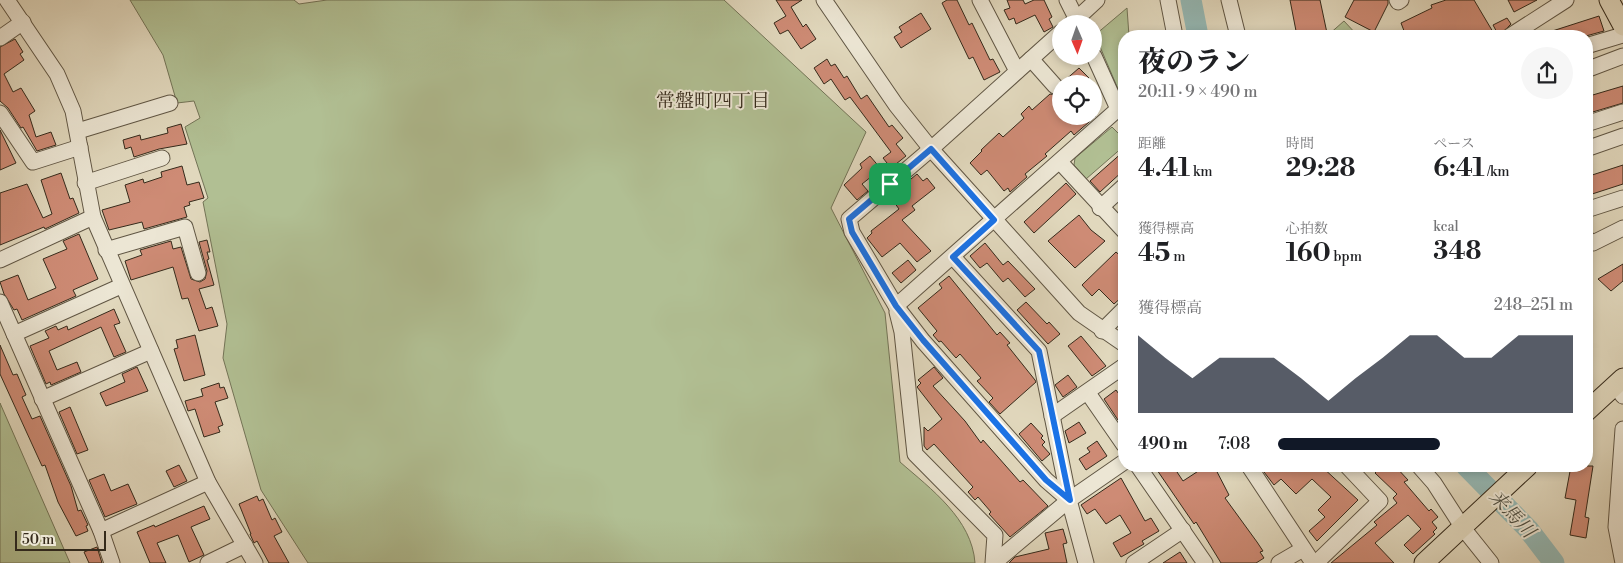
<!DOCTYPE html>
<html lang="ja">
<meta charset="utf-8">
<style>
:root{--surface:#fff;--page:#f6f6f6;--text:#202124;--muted:#757577;--accent:#111827}
body{margin:0;font-family:"Libre Bodoni","Noto Serif JP",serif;background:var(--page);color:var(--text);height:100vh;display:flex;flex-direction:column;font-size:19px;white-space:nowrap}
*{box-sizing:border-box;margin:0}
p{font-size:16px;color:var(--muted)}
.icon{flex:none;width:28px;height:28px;fill:none;stroke:currentColor;stroke-width:2;stroke-linecap:round;stroke-linejoin:round}
.map{position:relative;flex:1;overflow:hidden}
.drawer{position:absolute;left:1118px;top:30px;width:475px;height:442px;display:flex;flex-direction:column;background:var(--surface);border-radius:20px;box-shadow:0 2px 8px #0003}
.drawer>*{flex:none}
.needle{width:32px;rotate:178deg}
.tools{position:absolute;left:1052px;top:15px;display:grid;gap:10px}
.tools a{display:grid;place-items:center;width:50px;height:50px;border-radius:50%;background:var(--surface);box-shadow:0 2px 8px #0003;font-size:25px}
.scale{position:absolute;left:15px;bottom:12px;width:91px;box-sizing:border-box;padding-left:5px;border:2px solid #352a1b;border-top:0;font-size:14px;line-height:18px;white-space:nowrap;color:#352a1b;-webkit-text-stroke:4px #ece6d4;paint-order:stroke}
.pin{position:absolute;display:grid;place-items:center;width:42px;height:42px;color:#fff;margin:-21px;border-radius:10px;box-shadow:0 2px 8px #0006}
.round{display:grid;place-items:center;flex:none;width:52px;height:52px;border-radius:26px;background:var(--page)}
.overview{display:flex;align-items:center;justify-content:space-between;height:85px;padding:0 20px}
h1{font-size:28px;font-weight:800;line-height:38px}
.metrics{display:grid;grid-template-columns:repeat(3,1fr);gap:8px;height:85px;padding:5px 20px}
.metrics div{display:grid;align-content:center}
.metrics b{font-size:25px;font-weight:800}
.metrics small{font-size:14px;font-weight:400}
.metrics p{font-size:14px}
.chart{height:140px;padding:10px 20px}
.chart p{display:flex;justify-content:space-between}
.chart svg{width:100%;height:90px;margin-top:5px;fill:var(--accent);opacity:.7}
ul{padding:0 20px;list-style:none;font-size:16px}
li{display:grid;grid-template-columns:80px 60px 1fr;align-items:center;height:38px}
li i{height:12px;border-radius:6px;background:var(--accent)}
.map>svg:first-child{display:block}
.green{fill:#b1bf93;stroke:#737457}
.lines{fill:none;stroke-linecap:round;stroke-linejoin:round}
.river{stroke:#95b9b5;stroke-width:21}
.building{fill:#ce8b75;stroke:#352a1b}
.minor-casing{stroke:#605644;stroke-width:17}
.major-casing{stroke:#352a1b;stroke-width:21}
.minor{stroke:#ece6d4;stroke-width:15}
.major{stroke:#e1d8bd;stroke-width:19}
.route-casing{stroke:#fff;stroke-width:10}
.route{stroke:#1a73e8;stroke-width:6}
.labels{text-anchor:middle;dominant-baseline:central;stroke-width:4;stroke-linejoin:round;paint-order:stroke}
.neighbourhood-label{font-size:19px;fill:#352a1b;stroke:#ece6d4}
.water-label{font-size:19px;font-style:italic;fill:#4d4e42;stroke:#ece6d4}
</style>
<div class="map">
<svg width="1623" height="563" viewBox="0 0 1623 563">
<rect width="100%" height="100%" fill="#e1d8bd"/>
<filter id="stains"><feTurbulence type="fractalNoise" baseFrequency=".004" numOctaves="4"/><feColorMatrix values="0 0 0 0 .2 0 0 0 0 .09 0 0 0 0 .02 0 0 0 .5 -.17"/></filter>
<radialGradient id="worn" r=".72"><stop offset=".6" stop-color="#630" stop-opacity="0"/><stop offset="1" stop-color="#630" stop-opacity=".3"/></radialGradient>
<g class="green">
<path d="M130 0H294L299 4 327 0H724L866 132 831 208 885 313 900 462C931 489 972 519 975 563H308L261 490 223 358 227 324 203 202 208 198 185 127 200 118 194 101 177 103 163 55Z"/>
<polygon points="1127,8 1129,36 1124,36 1124,103 1095,35"/>
<polygon points="1344,21 1358,36 1327,36"/>
<polygon points="1112,127 1124,139 1124,146 1086,179 1074,165 1075,158"/>
<polygon points="0,403 70,563 0,563"/>
</g>
<g class="lines">
<g class="river">
<polyline points="1191,0 1198,36"/>
<polyline points="1466,466 1528,529 1554,563"/>
</g>
</g>
<g class="building">
<polygon points="776,0 802,0 791,7 803,27 806,24 816,39 801,49 788,30 780,34 774,23 786,16"/>
<polygon points="947,0 957,0 969,25 972,23 990,60 993,59 1000,72 984,80 973,57 969,59 942,3"/>
<polygon points="1007,0 1023,0 1025,4 1034,0 1044,0 1052,17 1049,19 1053,27 1044,32 1035,15 1016,24 1014,18 1009,20 1004,10 1010,8"/>
<polygon points="1290,0 1320,0 1327,33 1297,36"/>
<polygon points="1354,0 1388,0 1388,4 1374,32 1345,17"/>
<polygon points="1446,0 1474,0 1493,32 1485,36 1406,36 1401,23 1432,8 1431,5"/>
<polygon points="1508,0 1537,0 1514,12"/>
<polygon points="921,13 931,29 901,48 894,37 902,32 899,27"/>
<polygon points="1599,16 1604,31 1586,36 1543,36 1543,34"/>
<polygon points="1507,18 1511,24 1499,36 1493,25"/>
<polygon points="15,39 23,52 20,54 24,60 4,74 13,92 21,88 35,111 29,115 36,137 51,132 56,145 37,151 23,127 21,128 8,108 0,101 0,47"/>
<polygon points="827,59 831,66 835,64 844,78 847,76 861,99 867,95 889,127 892,125 903,138 896,144 906,156 891,168 883,158 891,152 865,117 850,97 845,100 831,79 824,84 814,68"/>
<polygon points="1079,68 1089,78 1082,84 1064,84 1063,82"/>
<polygon points="1623,86 1623,103 1586,114 1586,97"/>
<polygon points="1061,93 1061,116 1096,116 1074,135 1071,131 1045,154 1047,156 1025,174 1027,177 1010,192 1008,188 1004,191 987,170 981,175 970,163 982,151 981,150 999,133 1003,137 1024,118 1021,114 1029,106 1032,110 1050,94 1056,95"/>
<polygon points="181,124 187,144 159,149 134,157 131,147 125,149 123,140 140,135 141,140 168,133 167,128"/>
<polygon points="0,130 16,163 0,170"/>
<polygon points="1124,151 1124,170 1100,192 1090,181"/>
<polygon points="870,156 881,169 862,184 868,191 857,200 844,185 862,168 860,164"/>
<polygon points="1623,165 1623,184 1586,196 1586,177"/>
<polygon points="182,166 187,185 199,182 204,198 189,202 190,205 184,207 187,217 144,229 142,222 109,230 102,210 130,202 125,185 143,179 144,183 162,177 161,172"/>
<polygon points="61,173 70,199 73,198 79,213 45,229 44,227 0,245 0,193 27,184 43,218 52,214 41,180"/>
<polygon points="917,174 923,181 927,178 935,188 912,206 915,210 902,220 931,251 917,262 900,243 882,257 867,238 872,233 871,231 899,209 894,202 909,190 905,184"/>
<polygon points="1066,183 1076,194 1034,233 1024,222"/>
<polygon points="1079,215 1091,230 1105,241 1075,268 1048,241"/>
<polygon points="79,234 98,279 73,290 76,296 22,320 17,309 14,310 4,294 0,282 18,275 28,300 56,288 43,259 67,249 63,241"/>
<polygon points="207,240 210,252 207,252 209,259 207,260 214,285 199,289 206,309 212,307 218,326 199,331 188,298 182,299 173,267 131,280 125,261 142,255 140,250 171,241 173,249 181,247 191,279 200,282 205,279 207,271 199,242"/>
<polygon points="985,243 1003,265 1008,261 1035,289 1025,297 1008,278 1003,282 987,263 980,268 970,256"/>
<polygon points="1116,252 1124,259 1124,295 1114,304 1099,289 1092,296 1082,285"/>
<polygon points="908,260 916,270 901,283 892,273"/>
<polygon points="1623,264 1623,281 1611,291 1598,279"/>
<polygon points="949,276 997,335 1000,332 1010,343 1007,345 1035,380 1036,382 1000,414 989,402 993,398 977,381 981,378 960,354 956,358 941,341 939,342 933,335 937,331 918,308 942,288 939,284"/>
<polygon points="1026,302 1047,324 1049,322 1060,334 1048,344 1017,310"/>
<polygon points="114,309 120,323 114,325 126,352 114,357 101,327 49,351 57,370 77,362 81,372 51,385 50,382 46,384 30,346 49,338 45,331 56,326 58,330 67,326 68,330"/>
<polygon points="195,335 205,375 184,381 174,349 178,348 176,340"/>
<polygon points="1081,336 1106,366 1092,376 1068,346"/>
<polygon points="0,345 13,375 17,374 26,395 22,397 32,419 40,416 71,486 78,511 81,510 88,525 86,526 88,531 76,536 58,502 45,465 42,466 0,374"/>
<polygon points="137,367 148,391 106,406 100,393 125,382 122,374"/>
<polygon points="934,367 943,378 933,386 965,421 981,443 983,440 1020,482 1023,480 1048,506 1010,537 989,514 991,512 978,497 975,500 968,492 973,487 934,444 927,450 924,446 924,427 928,431 942,419 917,387 921,383 918,380"/>
<polygon points="1068,375 1077,387 1063,397 1055,385"/>
<polygon points="219,383 220,388 224,387 228,398 215,402 223,425 218,427 220,432 204,437 195,409 188,411 185,401 203,396 201,389"/>
<polygon points="1116,390 1124,401 1124,416 1118,420 1104,399"/>
<polygon points="70,407 88,450 77,454 59,412"/>
<polygon points="1079,422 1086,433 1069,443 1065,431"/>
<polygon points="1031,423 1043,436 1041,438 1045,442 1042,445 1050,454 1042,461 1019,434"/>
<polygon points="1097,441 1107,456 1086,470 1079,459 1090,452 1087,448"/>
<polygon points="179,465 187,481 174,487 166,471"/>
<polygon points="1163,466 1173,466 1183,481 1206,466 1214,466 1229,495 1225,498 1257,542 1263,551 1260,552 1264,558 1256,563 1221,563 1196,522 1194,524 1157,470"/>
<polygon points="1272,466 1321,466 1358,500 1317,541 1309,531 1325,517 1318,510 1331,497 1312,479 1296,494 1281,479 1274,485 1264,472"/>
<polygon points="1382,466 1395,466 1408,480 1404,482 1429,511 1431,509 1438,517 1432,522 1437,528 1433,532 1435,534 1413,554 1404,545 1421,529 1408,515 1375,543 1394,563 1331,563 1377,525 1374,522 1397,503 1393,498 1397,494 1375,473"/>
<polygon points="1571,466 1593,466 1585,517 1589,518 1586,538 1570,535 1576,500 1565,498"/>
<polygon points="104,474 111,491 128,484 137,504 105,517 89,480"/>
<polygon points="1121,478 1145,521 1151,518 1159,531 1142,541 1144,544 1121,557 1113,543 1131,533 1120,515 1106,524 1095,509 1087,514 1081,505"/>
<polygon points="257,496 259,501 263,499 272,520 275,518 282,532 274,536 289,563 269,563 257,541 254,543 250,534 251,534 239,504"/>
<polygon points="204,506 210,519 191,527 204,555 189,562 178,535 157,543 166,563 150,563 137,532 154,525 155,527"/>
<polygon points="1063,529 1067,543 1063,544 1067,563 1009,563 1015,557 1049,549 1045,533"/>
<polygon points="97,547 102,563 89,563 84,552"/>
<polygon points="1180,552 1187,563 1163,563"/>
</g>
<g class="lines">
<defs>
<g id="minor">
<polyline points="7,0 57,74 73,111 93,217 208,482 255,563"/>
<polyline points="824,0 896,105 931,149 1079,313 1124,344"/>
<polyline points="980,0 1017,71"/>
<polyline points="1067,0 1079,24"/>
<polyline points="1168,0 1175,36"/>
<polyline points="1229,0 1238,36"/>
<polyline points="1397,0 1398,2 1401,0"/>
<polyline points="1071,24 1097,0"/>
<polyline points="1061,32 931,149 849,219 852,232 896,306 923,341 1046,480 1069,500"/>
<polyline points="1510,36 1566,0"/>
<polyline points="0,38 23,22"/>
<polyline points="1586,46 1623,35"/>
<polyline points="1031,59 1055,86"/>
<polyline points="1586,70 1623,56"/>
<polyline points="0,113 33,162 80,147"/>
<polyline points="1586,124 1623,112"/>
<polyline points="78,131 170,103"/>
<polyline points="1586,149 1623,136"/>
<polyline points="1060,162 1124,231"/>
<polyline points="85,183 162,158"/>
<polyline points="1100,208 1124,186"/>
<polyline points="1586,210 1623,198"/>
<polyline points="1586,238 1593,243 1623,228"/>
<polyline points="106,250 185,227 198,273"/>
<polyline points="953,257 1039,351 1069,500 1086,563"/>
<polyline points="0,260 93,217"/>
<polyline points="0,302 101,531 112,563"/>
<polyline points="896,306 1118,109 1094,56"/>
<polyline points="897,312 902,332 915,454 995,535 993,563"/>
<polyline points="1102,331 1124,309"/>
<polyline points="14,334 121,286"/>
<polyline points="1615,385 1623,396"/>
<polyline points="1088,393 1124,445"/>
<polyline points="42,399 151,351"/>
<polyline points="1052,416 1124,366"/>
<polyline points="1623,429 1616,527 1623,563"/>
<polyline points="1138,466 1205,563"/>
<polyline points="1249,466 1313,563"/>
<polyline points="1419,466 1434,483 1463,528 1491,563"/>
<polyline points="101,531 208,482"/>
<polyline points="208,563 245,545"/>
<polyline points="994,563 1069,500 1124,462"/>
<polyline points="1134,563 1183,530"/>
<polyline points="1279,563 1303,549"/>
<polyline points="1316,563 1380,501 1347,466"/>
</g>
<g id="major">
<polyline points="1609,0 1623,26"/>
<polyline points="1586,412 1623,378"/>
<polyline points="1424,563 1528,466"/>
</g>
</defs>
<use href="#minor" class="minor-casing"/>
<use href="#major" class="major-casing"/>
<use href="#minor" class="minor"/>
<use href="#major" class="major"/>
</g>
<g class="lines">
<defs>
<polygon id="route" points="931,149 994,220 953,257 1039,351 1070,500 1046,480 923,340 896,306 852,232 849,219"/>
</defs>
<use href="#route" class="route-casing"/>
<use href="#route" class="route"/>
</g>
<g class="labels">
<g class="neighbourhood-label">
<text x="713" y="101">常盤町四丁目</text>
</g>
<g class="water-label">
<text transform="translate(1512 514) rotate(47)">来馬川</text>
</g>
</g>
<rect width="100%" height="100%" filter="url(#stains)"/>
<rect width="100%" height="100%" fill="url(#worn)"/>
</svg>
<div class="tools">
<a><svg class="needle" viewBox="-14 -14 28 28"><path d="M0-13l5 13h-10z" fill="#e53935"/><path d="M0 13l5-13h-10z" fill="#757577"/></svg></a>
<a><svg class="icon" aria-label="locate" viewBox="0 0 24 24"><circle cx="12" cy="12" r="6"/><path d="M12 2v4M12 18v4M2 12h4M18 12h4"/></svg></a>
</div>
<div class="scale">50 m</div>
<div class="pin" style="left:890px;top:184px;background:#1e9e55"><svg class="icon" aria-label="arrive" viewBox="0 0 24 24"><path d="M6 21V4h12l-3 4 3 4H6"/></svg></div>
<section class="drawer">
<div class="overview"><div><h1>夜のラン</h1><p>20:11 · 9 × 490 m</p></div><a class="round"><svg class="icon" aria-label="share" viewBox="0 0 24 24"><path d="M12 15V3M7 8l5-5 5 5M5 13v7h14v-7"/></svg></a></div>
<div class="metrics">
<div><p>距離</p><b>4.41<small> km</small></b></div>
<div><p>時間</p><b>29:28</b></div>
<div><p>ペース</p><b>6:41<small> /km</small></b></div>
</div>
<div class="metrics">
<div><p>獲得標高</p><b>45<small> m</small></b></div>
<div><p>心拍数</p><b>160<small> bpm</small></b></div>
<div><p>kcal</p><b>348</b></div>
</div>
<div class="chart"><p><span>獲得標高</span>248–251 m</p>
<svg viewBox="0 0 160 44" preserveAspectRatio="none"><path d="M0 44V6L10 17L20 27L30 17L40 17L50 17L60 27L70 38L80 27L90 17L100 6L110 6L120 17L130 17L140 6L150 6L160 6V44z"/></svg>
</div>
<ul>
<li><b>490 m</b>7:08<i style="width:55%"></i></li>
</ul>
</section>
</div>
